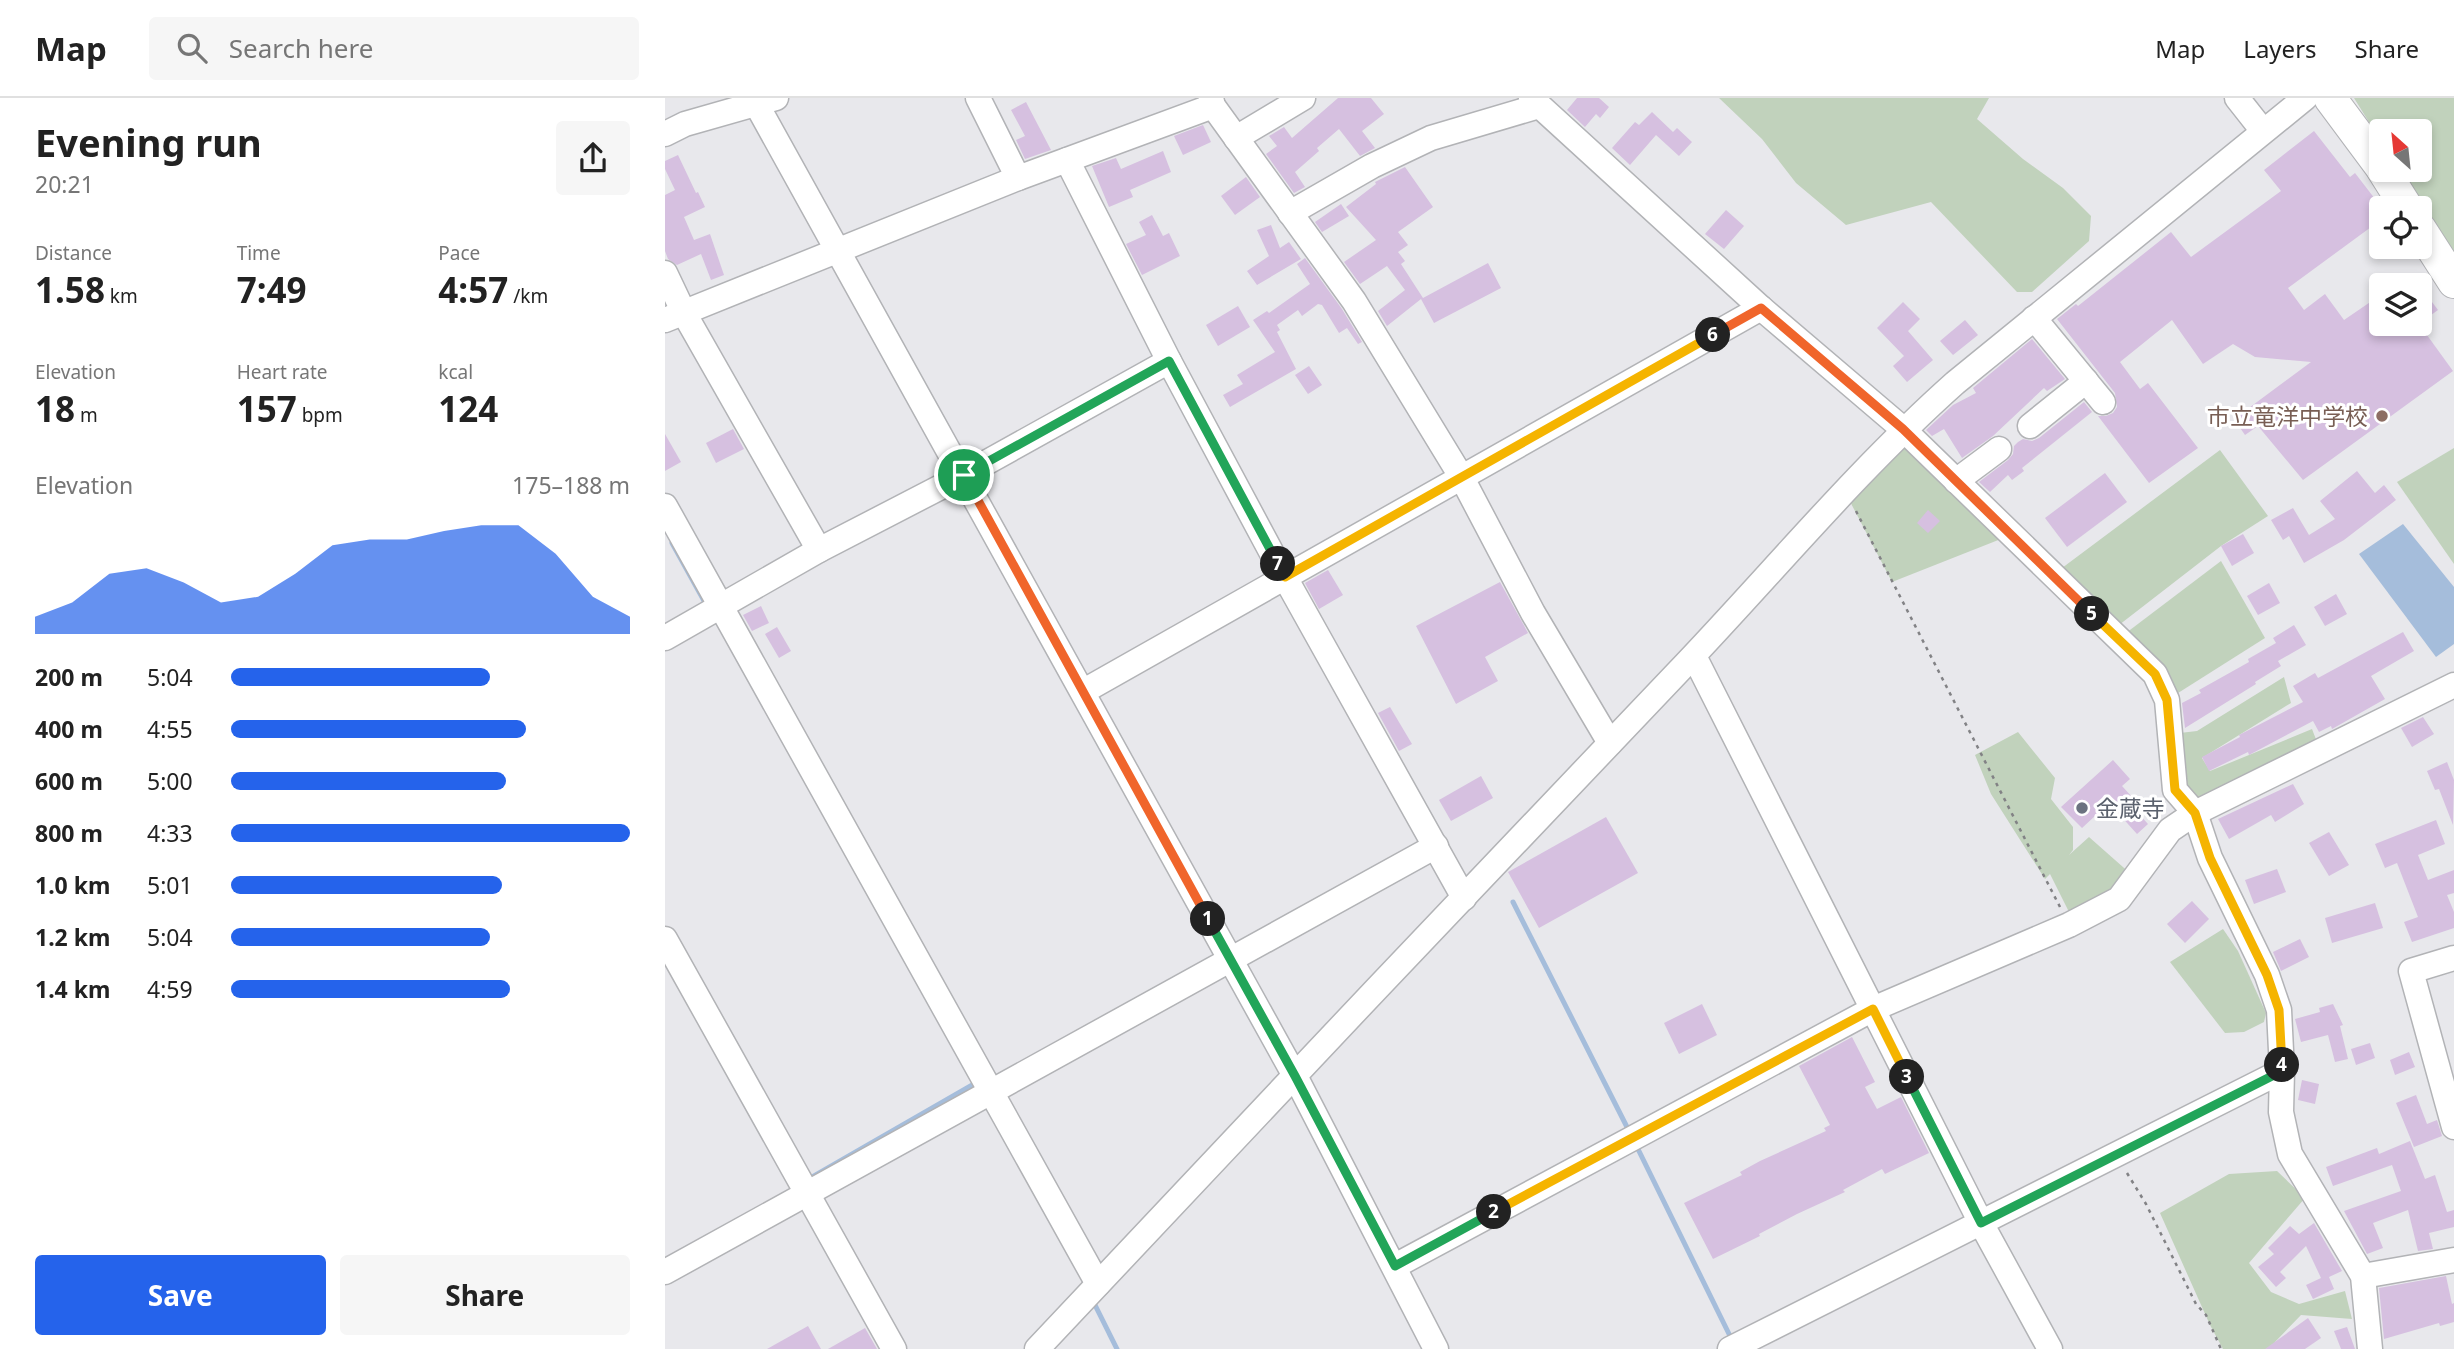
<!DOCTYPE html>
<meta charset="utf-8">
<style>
:root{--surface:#fff;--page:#f6f6f6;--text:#222;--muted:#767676;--line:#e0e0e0;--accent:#2563eb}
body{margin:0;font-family:"Noto Sans","Noto Sans JP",sans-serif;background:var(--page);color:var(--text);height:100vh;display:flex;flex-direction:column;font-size:26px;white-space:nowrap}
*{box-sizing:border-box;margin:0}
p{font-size:23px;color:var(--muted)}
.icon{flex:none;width:38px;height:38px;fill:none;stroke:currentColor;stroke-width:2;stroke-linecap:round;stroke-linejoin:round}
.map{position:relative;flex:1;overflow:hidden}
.sheet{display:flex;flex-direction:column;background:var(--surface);width:665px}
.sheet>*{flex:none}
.needle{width:46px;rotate:333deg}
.controls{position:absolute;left:1704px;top:21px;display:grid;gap:14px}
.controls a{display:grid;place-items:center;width:63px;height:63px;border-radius:7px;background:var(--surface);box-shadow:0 4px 10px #0003;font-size:35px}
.pin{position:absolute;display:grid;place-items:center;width:60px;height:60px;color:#fff;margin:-30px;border:4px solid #fff;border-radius:50%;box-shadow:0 2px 7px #0007}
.km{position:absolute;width:35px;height:35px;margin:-18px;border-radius:50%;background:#222;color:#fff;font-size:19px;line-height:35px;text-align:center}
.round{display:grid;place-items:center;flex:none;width:74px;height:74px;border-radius:7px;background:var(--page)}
.head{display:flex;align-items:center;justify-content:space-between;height:119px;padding:0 35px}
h1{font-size:38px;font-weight:700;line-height:52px}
.metrics{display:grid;grid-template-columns:repeat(3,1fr);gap:10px;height:119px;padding:7px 35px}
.metrics div{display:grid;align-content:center}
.metrics b{font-size:35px;font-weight:700}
.metrics small{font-size:19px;font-weight:400}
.metrics p{font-size:19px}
.chart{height:196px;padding:14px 35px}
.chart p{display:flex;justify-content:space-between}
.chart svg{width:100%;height:126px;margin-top:7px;fill:var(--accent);opacity:.7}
.action{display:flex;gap:14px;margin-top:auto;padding:14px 35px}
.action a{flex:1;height:80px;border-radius:7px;background:var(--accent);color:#fff;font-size:28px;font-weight:700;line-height:80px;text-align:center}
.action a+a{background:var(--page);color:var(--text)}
ul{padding:0 35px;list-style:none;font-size:23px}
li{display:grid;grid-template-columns:112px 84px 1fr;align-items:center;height:52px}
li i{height:18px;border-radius:9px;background:var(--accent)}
header{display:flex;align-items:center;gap:42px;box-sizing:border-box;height:98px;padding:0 35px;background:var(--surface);border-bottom:2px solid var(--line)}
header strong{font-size:33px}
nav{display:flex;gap:38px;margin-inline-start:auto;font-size:24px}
.search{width:490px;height:63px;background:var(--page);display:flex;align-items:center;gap:18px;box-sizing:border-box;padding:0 24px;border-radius:7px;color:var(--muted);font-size:26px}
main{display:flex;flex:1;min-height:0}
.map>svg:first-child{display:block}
.green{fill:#c1d2bc}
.water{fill:#a5bddb}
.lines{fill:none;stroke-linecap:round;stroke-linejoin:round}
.stream{stroke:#a5bddb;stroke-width:5}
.building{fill:#d6c0e0}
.minor-casing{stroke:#b2b3b6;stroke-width:27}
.major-casing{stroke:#b2b3b6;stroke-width:34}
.path{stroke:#828285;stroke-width:2.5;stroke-dasharray:3.5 5;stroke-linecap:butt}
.minor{stroke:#fff;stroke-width:24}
.major{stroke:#fff;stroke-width:32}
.split-1-casing{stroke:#fff;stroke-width:14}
.split-2-casing{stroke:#fff;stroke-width:14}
.split-3-casing{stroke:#fff;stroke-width:14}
.split-4-casing{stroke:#fff;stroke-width:14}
.split-5-casing{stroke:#fff;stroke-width:14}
.split-6-casing{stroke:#fff;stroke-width:14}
.split-7-casing{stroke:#fff;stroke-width:14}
.split-8-casing{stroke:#fff;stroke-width:14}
.split-1{stroke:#f0652b;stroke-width:9}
.split-2{stroke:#22a559;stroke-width:9}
.split-3{stroke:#f5b400;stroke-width:9}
.split-4{stroke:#22a559;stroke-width:9}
.split-5{stroke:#f5b400;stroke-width:9}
.split-6{stroke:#f0652b;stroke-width:9}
.split-7{stroke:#f5b400;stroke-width:9}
.split-8{stroke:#22a559;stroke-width:9}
.education-dot{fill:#8d6e63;stroke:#fff;stroke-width:2.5}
.worship-dot{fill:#6b7280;stroke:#fff;stroke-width:2.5}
.labels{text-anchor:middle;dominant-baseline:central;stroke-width:6;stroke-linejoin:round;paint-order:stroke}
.education-label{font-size:23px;fill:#785e54;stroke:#fff;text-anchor:end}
.worship-label{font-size:23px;fill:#5b616d;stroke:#fff;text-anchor:start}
</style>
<header>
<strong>Map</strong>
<div class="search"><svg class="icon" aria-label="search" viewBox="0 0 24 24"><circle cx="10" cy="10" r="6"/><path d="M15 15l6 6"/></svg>Search here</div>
<nav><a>Map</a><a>Layers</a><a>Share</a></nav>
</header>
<main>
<section class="sheet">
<div class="head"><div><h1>Evening run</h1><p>20:21</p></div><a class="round"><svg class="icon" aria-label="share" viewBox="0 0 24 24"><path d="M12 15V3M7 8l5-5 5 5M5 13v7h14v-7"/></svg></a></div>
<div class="metrics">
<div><p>Distance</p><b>1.58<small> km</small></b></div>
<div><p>Time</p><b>7:49</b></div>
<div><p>Pace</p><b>4:57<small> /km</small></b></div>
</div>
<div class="metrics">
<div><p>Elevation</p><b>18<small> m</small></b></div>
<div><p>Heart rate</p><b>157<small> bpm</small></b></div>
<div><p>kcal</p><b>124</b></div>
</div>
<div class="chart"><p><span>Elevation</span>175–188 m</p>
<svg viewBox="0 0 160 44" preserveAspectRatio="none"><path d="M0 44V38L10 33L20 23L30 21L40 26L50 33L60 31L70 23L80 13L90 11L100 11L110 8L120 6L130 6L140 16L150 31L160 38V44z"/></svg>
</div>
<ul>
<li><b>200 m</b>5:04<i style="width:65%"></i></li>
<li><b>400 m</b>4:55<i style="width:74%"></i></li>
<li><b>600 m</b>5:00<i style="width:69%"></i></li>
<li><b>800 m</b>4:33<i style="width:100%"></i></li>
<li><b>1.0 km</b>5:01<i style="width:68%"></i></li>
<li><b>1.2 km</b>5:04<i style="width:65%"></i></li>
<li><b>1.4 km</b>4:59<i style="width:70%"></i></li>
</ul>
<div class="action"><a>Save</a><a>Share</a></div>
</section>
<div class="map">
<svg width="1789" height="1251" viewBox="0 0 1789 1251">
<rect width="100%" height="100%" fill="#e8e8ec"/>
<g class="green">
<polygon points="1054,0 1324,0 1312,21 1358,61 1398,90 1426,118 1424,143 1367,194 1352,194 1266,104 1181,127 1131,85 1097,41"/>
<polygon points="1689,0 1789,0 1789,162 1733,72 1755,72 1755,33 1717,33 1717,45"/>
<polygon points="1238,331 1346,437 1227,484 1179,392"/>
<polygon points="1789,350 1789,466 1732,384"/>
<polygon points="1555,352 1603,418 1556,448 1454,527 1393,473"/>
<polygon points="1556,463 1600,540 1502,602 1461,535"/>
<polygon points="1619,579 1626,605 1537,660 1545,673 1647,631 1652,644 1531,709 1510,692 1506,636 1532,633"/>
<polygon points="1353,634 1390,680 1386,701 1408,729 1408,752 1404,757 1424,739 1467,777 1409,824 1385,776 1380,781 1326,696 1310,657"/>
<polygon points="1558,831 1573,853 1601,915 1599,924 1579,934 1560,935 1505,864"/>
<polygon points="1612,1073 1640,1100 1584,1165 1606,1194 1634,1206 1680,1193 1687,1221 1636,1217 1610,1244 1613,1251 1558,1251 1545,1227 1495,1115 1564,1076"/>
</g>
<polygon class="water" points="1738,426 1789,489 1789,546 1771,559 1694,456"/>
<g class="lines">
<g class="stream">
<polyline points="7,445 43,510"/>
<polyline points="848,804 965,1035"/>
<polyline points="971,1047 1067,1242"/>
<polyline points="142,1082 309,986"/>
<polyline points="428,1203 452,1251"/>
</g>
</g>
<g class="building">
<polygon points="673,0 706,0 719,16 697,33 710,50 695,58 674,31 652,50 654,53 630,74 640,89 629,95 601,56 612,48 604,38 619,29 627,40"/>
<polygon points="912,0 934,0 944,9 935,20 931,16 920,29 902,12"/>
<polygon points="361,4 386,52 360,61 351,42 360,38 346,12"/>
<polygon points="987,14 1008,34 1012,30 1027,44 1014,58 991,37 965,67 947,50 970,24 974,27"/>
<polygon points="538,27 546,44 518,57 509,38"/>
<polygon points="1649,33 1685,79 1690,75 1717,110 1717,121 1623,190 1639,212 1660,196 1679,222 1717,196 1717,226 1754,226 1788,273 1638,382 1593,328 1580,337 1569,321 1646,264 1590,259 1568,246 1538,266 1507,222 1455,264 1475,291 1483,285 1533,350 1484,385 1433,318 1441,318 1448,315 1452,309 1450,295 1392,221 1411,206 1413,208 1506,134 1526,159 1616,93 1599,72"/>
<polygon points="498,53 506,74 465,92 468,99 444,109 427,68 451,60 456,71"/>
<polygon points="13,57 31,95 33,94 40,109 19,119 29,142 45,136 59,177 46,182 36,156 12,167 3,161 0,153 0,97 10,92 0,71 0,63"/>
<polygon points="740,69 768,109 733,134 743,147 733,154 740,163 736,166 758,200 823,165 836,190 769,225 756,201 722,228 713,213 740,192 722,168 695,186 679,164 711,142 681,109 711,86 710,84"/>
<polygon points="581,79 595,99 570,117 556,98"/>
<polygon points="676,106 684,118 657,134 650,124"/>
<polygon points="1061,112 1079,128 1059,151 1040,136"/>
<polygon points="487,117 498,138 504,135 515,158 477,177 461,146 481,137 474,124"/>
<polygon points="606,127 615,150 624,144 636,161 592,187 582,173 604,158 592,132"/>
<polygon points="640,160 677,211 697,244 693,246 682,230 674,235 657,207 653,206 637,218 633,212 612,227 615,232 612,234 631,271 565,309 558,297 578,286 572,277 610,254 588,222 602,213 604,215 645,186 632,166"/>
<polygon points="1755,188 1773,212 1755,225"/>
<polygon points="1238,204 1255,221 1243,233 1268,262 1242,284 1228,268 1239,258 1212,230"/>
<polygon points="573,208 585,229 553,248 541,227"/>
<polygon points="1300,222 1313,237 1288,257 1275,243"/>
<polygon points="1367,241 1400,281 1382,293 1379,290 1328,338 1297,360 1279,331 1267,338 1261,332 1288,307 1311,295 1308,290"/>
<polygon points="644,268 657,287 643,296 630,277"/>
<polygon points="1419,304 1427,314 1357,370 1359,373 1347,382 1343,377 1325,394 1314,384 1343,362 1348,356 1349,348 1353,344 1358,341 1367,343 1374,340"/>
<polygon points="68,331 79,351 51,365 41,345"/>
<polygon points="0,336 16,364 0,373"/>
<polygon points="1692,373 1710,395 1719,387 1731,402 1679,442 1639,465 1624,438 1618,442 1606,422 1628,410 1644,437 1670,421 1655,403"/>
<polygon points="1440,375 1462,404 1402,449 1380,420"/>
<polygon points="1263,412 1275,423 1263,435 1252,425"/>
<polygon points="1578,436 1589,455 1567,468 1556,448"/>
<polygon points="663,472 678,497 654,511 640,485"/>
<polygon points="835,484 863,535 820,559 833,583 791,606 751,528"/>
<polygon points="1604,485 1615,505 1593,517 1582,498"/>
<polygon points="1671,496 1682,516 1660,528 1649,509"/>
<polygon points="96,508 104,525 87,533 78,517"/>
<polygon points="1629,527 1641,547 1613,563 1616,568 1590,584 1591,586 1520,630 1517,605 1536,595 1534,592 1584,564 1583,561 1611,545 1608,540"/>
<polygon points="112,529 126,553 114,560 100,536"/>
<polygon points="1738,534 1749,553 1706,578 1720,601 1667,631 1666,628 1654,634 1648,623 1584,657 1583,654 1544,673 1537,659 1575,639 1574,637 1638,604 1628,588 1650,575 1653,580"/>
<polygon points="725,609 747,646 734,653 713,615"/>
<polygon points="1758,619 1769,636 1747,649 1736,630"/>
<polygon points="1448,662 1465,681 1457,688 1478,711 1473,715 1483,726 1472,736 1444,705 1417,730 1396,709"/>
<polygon points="1782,664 1789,682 1788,727 1774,691 1770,692 1762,673"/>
<polygon points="816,678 828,700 786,723 774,702"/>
<polygon points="1628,686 1639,706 1610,724 1606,717 1564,741 1553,721"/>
<polygon points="941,719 973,775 874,830 843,774"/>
<polygon points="1771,722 1780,746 1753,757 1763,782 1789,772 1789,795 1782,797 1789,814 1789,830 1747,844 1739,824 1753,819 1732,765 1720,770 1710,746"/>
<polygon points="1664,734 1684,767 1664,778 1644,745"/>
<polygon points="1612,771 1621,794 1589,806 1580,782"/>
<polygon points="1527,803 1544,821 1520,845 1502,826"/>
<polygon points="1710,805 1718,830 1667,845 1660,820"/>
<polygon points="1635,841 1644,859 1616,873 1608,854"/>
<polygon points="1037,906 1052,937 1014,956 999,925"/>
<polygon points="1668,906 1678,927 1675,928 1683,961 1670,964 1663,937 1636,944 1630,921 1655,914 1654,910"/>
<polygon points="1187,939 1210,984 1200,989 1212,1011 1236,999 1264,1055 1220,1076 1217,1071 1178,1092 1180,1094 1132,1116 1094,1136 1095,1138 1048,1161 1019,1105 1077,1077 1075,1074 1095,1063 1161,1033 1159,1030 1165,1027 1134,968"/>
<polygon points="1705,945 1710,960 1691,967 1686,951"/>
<polygon points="1744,954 1750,969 1730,977 1725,962"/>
<polygon points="1637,982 1654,986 1650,1006 1633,1002"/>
<polygon points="1751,997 1762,1026 1772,1022 1777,1038 1749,1049 1731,1005"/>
<polygon points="1745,1043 1760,1081 1770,1077 1782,1114 1789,1112 1789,1129 1764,1135 1768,1151 1753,1153 1743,1112 1708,1125 1718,1150 1702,1156 1679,1113 1736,1093 1727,1067 1668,1088 1661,1069 1712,1050 1714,1056"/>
<polygon points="1649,1125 1677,1173 1664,1179 1669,1191 1648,1201 1641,1187 1656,1180 1641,1148 1615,1174 1621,1180 1611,1189 1593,1169 1609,1156 1603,1150 1625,1128 1634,1136"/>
<polygon points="1781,1178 1787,1206 1789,1205 1789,1224 1775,1228 1774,1225 1719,1241 1714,1190"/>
<polygon points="1643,1220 1656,1240 1640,1251 1600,1251"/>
<polygon points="143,1228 156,1251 102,1251"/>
<polygon points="1682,1229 1690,1251 1676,1251 1669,1233"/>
<polygon points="200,1230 212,1251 163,1251"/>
</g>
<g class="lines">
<defs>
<g id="minor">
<polyline points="88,0 630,978 771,1251"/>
<polyline points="313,0 353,80"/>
<polyline points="546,0 548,8 689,203 797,380 868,515 945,645"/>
<polyline points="866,0 1096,210 1238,331 1490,576 1502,602 1510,692 1530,715 1545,760 1602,877 1614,912 1617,973 1616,1014 1625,1056 1698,1178 1705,1251"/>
<polyline points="1572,0 1598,33"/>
<polyline points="0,36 20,26 111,0"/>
<polyline points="571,40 638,0"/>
<polyline points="402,62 504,263 617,474 799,800"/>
<polyline points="625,115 707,68 766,40 874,8"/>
<polyline points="0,175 19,215 154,452"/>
<polyline points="1369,220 1438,304"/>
<polyline points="0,222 353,80 548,8"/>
<polyline points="1365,328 1421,283"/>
<polyline points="1291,383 1334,351"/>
<polyline points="0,408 433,1186"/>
<polyline points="0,540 154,452 299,377 504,263"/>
<polyline points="1029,558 1316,1125 1385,1251"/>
<polyline points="419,593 1096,210"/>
<polyline points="0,841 229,1251"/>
<polyline points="1789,860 1746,873 1789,1029"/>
<polyline points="730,1168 1208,911 1404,827 1454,801 1505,732 1530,715 1789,587"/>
<polyline points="0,1174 771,748"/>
<polyline points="1698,1178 1789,1162"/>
<path d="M372 1251C585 1025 797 799 1012 575 1105 478 1189 375 1290 285L1640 0"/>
<polyline points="1065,1251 1617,973"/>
</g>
<g id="major">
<polyline points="1665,0 1717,70"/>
<polyline points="1718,72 1742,110"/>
<polyline points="1755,131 1789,184"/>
</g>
</defs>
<use href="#minor" class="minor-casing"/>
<use href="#major" class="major-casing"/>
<g class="path">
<polyline points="1191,413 1395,809"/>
<polyline points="1462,1075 1481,1106 1531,1206 1541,1217 1556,1251"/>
</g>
<use href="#minor" class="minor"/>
<use href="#major" class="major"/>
</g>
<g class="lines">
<defs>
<polyline id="split-1" points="299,377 543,821"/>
<polyline id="split-2" points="543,821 630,978 730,1168 829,1114"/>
<polyline id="split-3" points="829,1114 1208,911 1242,979"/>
<polyline id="split-4" points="1242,979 1316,1125 1617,973 1617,967"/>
<polyline id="split-5" points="1427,516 1490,576 1502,602 1510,692 1530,715 1545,760 1602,877 1614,912 1617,967"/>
<polyline id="split-6" points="1048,237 1096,210 1238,331 1427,516"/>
<polyline id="split-7" points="613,466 620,479 1048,237"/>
<polyline id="split-8" points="299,377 504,263 613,466"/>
</defs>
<use href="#split-1" class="split-1-casing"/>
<use href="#split-2" class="split-2-casing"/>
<use href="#split-3" class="split-3-casing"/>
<use href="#split-4" class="split-4-casing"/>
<use href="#split-5" class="split-5-casing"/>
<use href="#split-6" class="split-6-casing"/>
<use href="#split-7" class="split-7-casing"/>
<use href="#split-8" class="split-8-casing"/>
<use href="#split-1" class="split-1"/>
<use href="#split-2" class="split-2"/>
<use href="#split-3" class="split-3"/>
<use href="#split-4" class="split-4"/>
<use href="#split-5" class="split-5"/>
<use href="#split-6" class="split-6"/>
<use href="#split-7" class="split-7"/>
<use href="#split-8" class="split-8"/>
</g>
<circle class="education-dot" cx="1717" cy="318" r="7"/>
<circle class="worship-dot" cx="1417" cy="710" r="7"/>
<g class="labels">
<g class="education-label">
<text x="1703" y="318">市立竜洋中学校</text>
</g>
<g class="worship-label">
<text x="1431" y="710">金蔵寺</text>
</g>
</g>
</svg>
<div class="controls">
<a><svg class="needle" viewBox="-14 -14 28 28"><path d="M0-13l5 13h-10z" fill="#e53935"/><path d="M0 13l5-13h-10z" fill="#767676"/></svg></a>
<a><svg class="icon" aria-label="locate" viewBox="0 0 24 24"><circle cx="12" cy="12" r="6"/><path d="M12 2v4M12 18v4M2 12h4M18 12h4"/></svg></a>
<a><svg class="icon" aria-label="layers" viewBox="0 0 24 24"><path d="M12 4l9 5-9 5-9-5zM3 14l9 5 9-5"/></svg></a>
</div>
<div class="pin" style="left:299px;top:377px;background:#1e9e55"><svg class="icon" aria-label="arrive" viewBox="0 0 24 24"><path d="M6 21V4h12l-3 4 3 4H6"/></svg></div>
<b class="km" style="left:543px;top:821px">1</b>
<b class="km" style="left:829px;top:1114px">2</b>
<b class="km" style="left:1242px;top:979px">3</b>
<b class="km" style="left:1617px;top:967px">4</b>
<b class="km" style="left:1427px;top:516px">5</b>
<b class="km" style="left:1048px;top:237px">6</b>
<b class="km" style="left:613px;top:466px">7</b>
</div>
</main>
